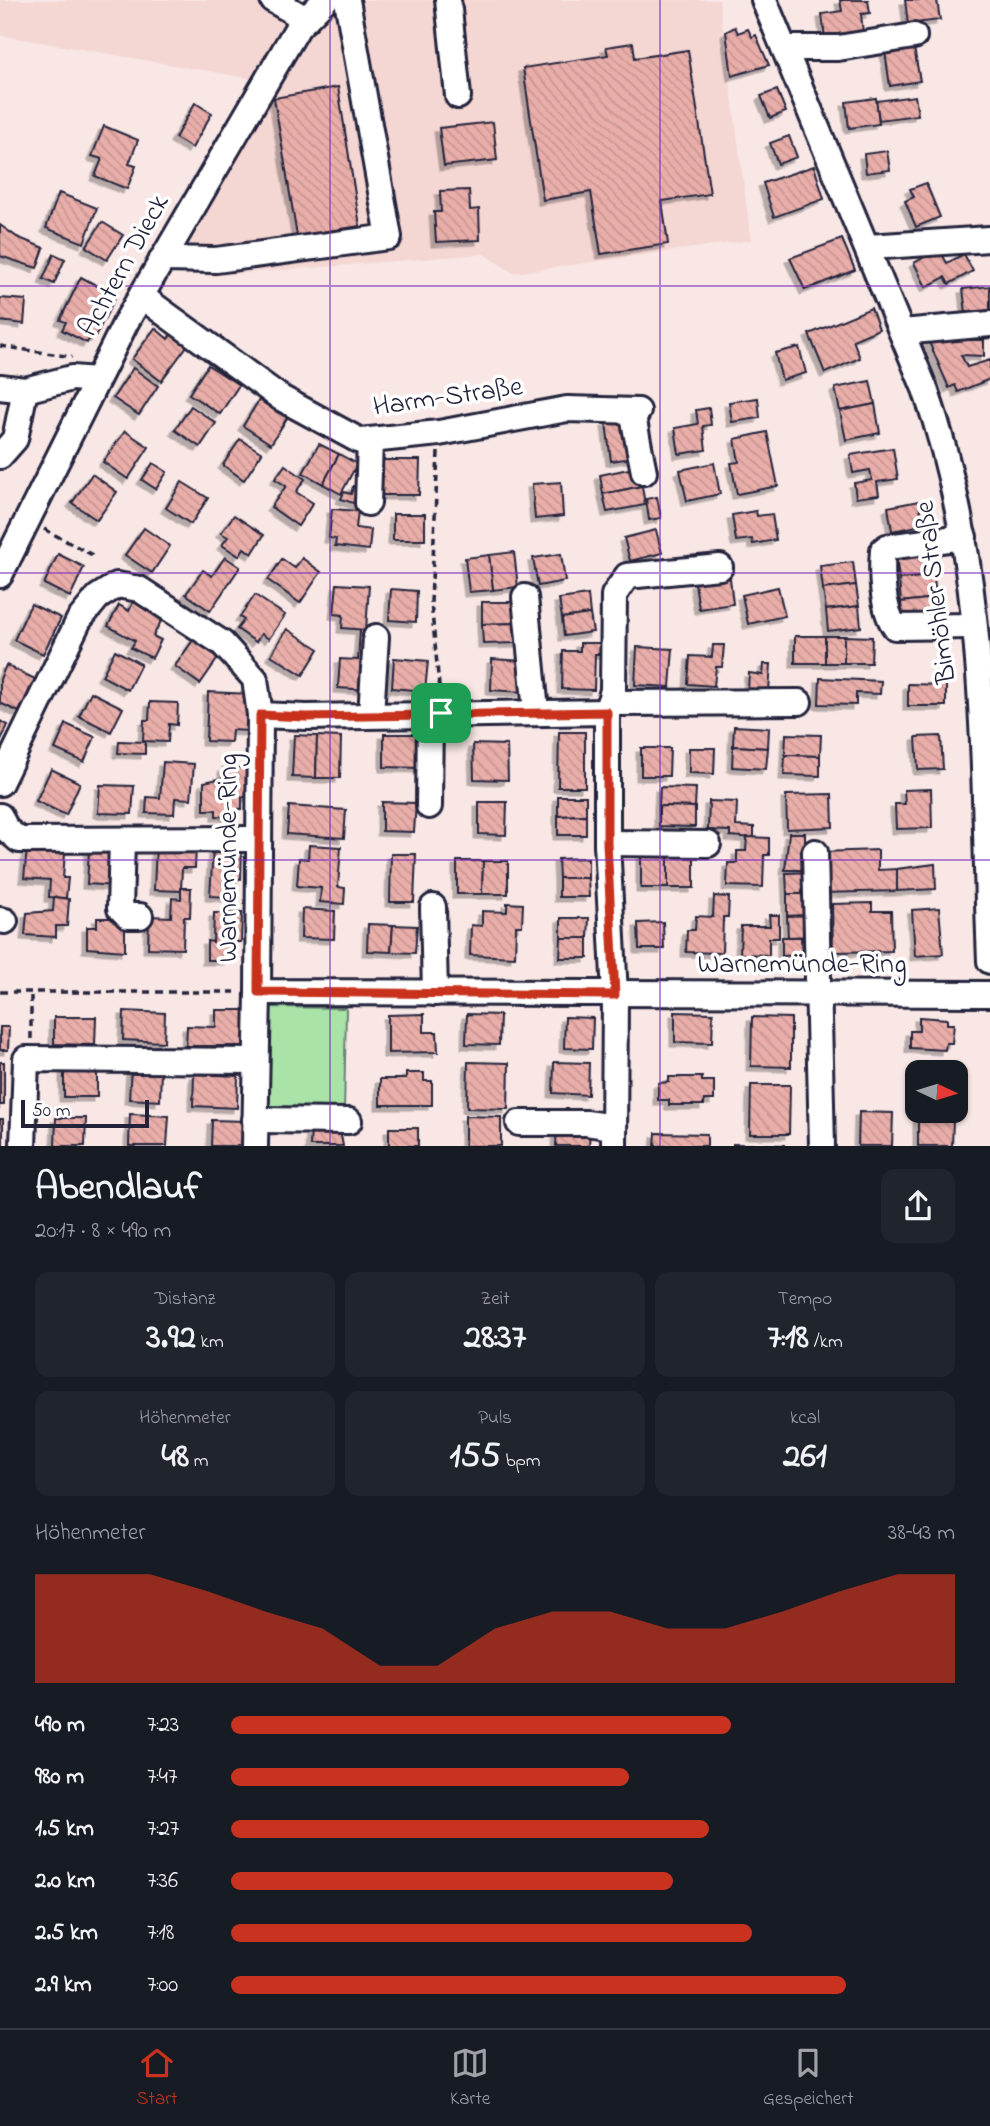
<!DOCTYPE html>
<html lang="de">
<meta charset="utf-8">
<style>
:root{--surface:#171b24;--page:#20242c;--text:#f1f3f6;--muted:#9ea1a6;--line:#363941;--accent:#c8321e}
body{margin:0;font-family:"Indie Flower",sans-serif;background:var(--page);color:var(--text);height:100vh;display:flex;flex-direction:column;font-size:26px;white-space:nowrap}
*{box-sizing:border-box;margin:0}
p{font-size:23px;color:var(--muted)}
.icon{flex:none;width:38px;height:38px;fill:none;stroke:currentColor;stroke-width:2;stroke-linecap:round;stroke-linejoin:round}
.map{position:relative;height:1146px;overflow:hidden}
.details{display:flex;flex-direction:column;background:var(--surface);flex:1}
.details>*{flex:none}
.needle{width:46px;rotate:94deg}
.buttons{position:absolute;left:905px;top:1060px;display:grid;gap:14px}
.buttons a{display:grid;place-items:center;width:63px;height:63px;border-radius:14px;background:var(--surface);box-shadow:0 2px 5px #0004;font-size:35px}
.scale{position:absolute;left:21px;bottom:18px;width:128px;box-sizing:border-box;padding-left:7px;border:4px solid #22223b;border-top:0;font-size:19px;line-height:24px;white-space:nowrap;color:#22223b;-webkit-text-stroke:5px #fff;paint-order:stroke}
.pin{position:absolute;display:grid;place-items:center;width:60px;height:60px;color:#fff;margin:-30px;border-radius:14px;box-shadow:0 4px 10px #0006}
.round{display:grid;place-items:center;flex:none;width:74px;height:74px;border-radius:14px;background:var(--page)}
.summary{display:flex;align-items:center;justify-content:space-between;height:119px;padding:0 35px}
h1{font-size:38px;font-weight:700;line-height:52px}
.figures{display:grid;grid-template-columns:repeat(3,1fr);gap:10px;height:119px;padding:7px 35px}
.figures div{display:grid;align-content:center;border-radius:14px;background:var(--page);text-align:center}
.figures b{font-size:35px;font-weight:700}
.figures small{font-size:19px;font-weight:400}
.figures p{font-size:19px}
.chart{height:196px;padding:14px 35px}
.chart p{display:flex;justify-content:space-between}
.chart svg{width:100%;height:126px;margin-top:7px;fill:var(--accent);opacity:.7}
ul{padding:0 35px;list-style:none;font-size:23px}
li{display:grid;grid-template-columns:112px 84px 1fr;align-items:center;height:52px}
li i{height:18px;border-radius:9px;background:var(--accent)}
.menu{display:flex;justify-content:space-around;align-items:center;height:98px;border-top:2px solid var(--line);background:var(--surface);font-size:19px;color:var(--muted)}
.menu a{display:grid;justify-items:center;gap:4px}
.menu .on{color:var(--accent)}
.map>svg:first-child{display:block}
.built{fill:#f4d6d3}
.green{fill:#a9e3a8;stroke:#668272;stroke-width:2}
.building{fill:url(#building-back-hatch);stroke:#22223b;stroke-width:2;filter:url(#shadow)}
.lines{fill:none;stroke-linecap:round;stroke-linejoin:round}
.minor-casing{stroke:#22223b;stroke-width:30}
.path{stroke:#22223b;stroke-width:3.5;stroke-dasharray:7 5;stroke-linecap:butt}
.minor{stroke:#fff;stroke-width:24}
.route-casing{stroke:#fff;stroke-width:14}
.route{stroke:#c8321e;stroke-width:9}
.grid{fill:none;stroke:#7b2cbf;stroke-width:2;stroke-opacity:0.55}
.labels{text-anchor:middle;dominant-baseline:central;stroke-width:7;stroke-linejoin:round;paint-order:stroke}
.street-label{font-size:28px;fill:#22223b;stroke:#fff}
</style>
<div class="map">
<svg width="990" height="1146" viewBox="0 0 990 1146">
<defs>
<pattern id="building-back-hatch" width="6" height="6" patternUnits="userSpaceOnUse" patternTransform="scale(1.75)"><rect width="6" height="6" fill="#e9aea9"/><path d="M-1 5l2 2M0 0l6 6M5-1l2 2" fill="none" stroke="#c89592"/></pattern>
<filter id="shadow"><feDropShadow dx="-4.5" dy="4.5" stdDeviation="0" flood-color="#0004"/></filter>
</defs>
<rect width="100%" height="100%" fill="#f8e7e5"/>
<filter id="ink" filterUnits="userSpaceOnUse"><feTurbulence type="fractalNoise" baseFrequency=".0143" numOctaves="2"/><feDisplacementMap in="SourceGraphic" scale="14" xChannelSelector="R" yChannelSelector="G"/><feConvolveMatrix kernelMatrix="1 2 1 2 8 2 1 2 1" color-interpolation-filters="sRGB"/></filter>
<g filter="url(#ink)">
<polygon class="built" points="0,0 719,0 751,240 513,273 484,254 209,276 171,265 271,82 0,35"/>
<polygon class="green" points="270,1007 346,1008 344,1114 268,1115"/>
<g class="building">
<polygon points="840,0 868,0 870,13 861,14 863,33 825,38 822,14 842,11"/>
<polygon points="905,0 937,0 940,20 908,24"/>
<polygon points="735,27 738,33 748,29 752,37 756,35 769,65 732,76 726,32"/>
<polygon points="633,43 635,58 688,50 710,194 662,201 668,244 601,254 591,192 543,200 523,68 608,55 606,47"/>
<polygon points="914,48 920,81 890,86 885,52"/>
<polygon points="338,87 360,226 297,236 274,98"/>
<polygon points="777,90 786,112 770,118 761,96"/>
<polygon points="915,96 918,115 879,120 876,101"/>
<polygon points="876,98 879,124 849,128 846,102"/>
<polygon points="195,103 212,113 192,148 175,138"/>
<polygon points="493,122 497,160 444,166 439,128"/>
<polygon points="104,126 138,140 129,164 136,166 127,189 95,176 102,159 92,156"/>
<polygon points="789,136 797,157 778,164 770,143"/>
<polygon points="887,151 890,170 866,173 864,154"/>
<polygon points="814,166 824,199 774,217 763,183"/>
<polygon points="926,183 940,217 916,227 905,201 914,197 910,189"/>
<polygon points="469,190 470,210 479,209 480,240 436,242 434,212 441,212 440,191"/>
<polygon points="59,193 97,208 84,243 46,228"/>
<polygon points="102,222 123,235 107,260 86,247"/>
<polygon points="0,225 17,237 44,248 37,268 0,256"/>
<polygon points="842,239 855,270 805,290 790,258"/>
<polygon points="939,249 947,263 964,254 973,271 949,284 945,277 926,287 914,263"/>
<polygon points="54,254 65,259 54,284 43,279"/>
<polygon points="81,277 116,296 95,337 91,336 87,343 62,330 66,322 60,320"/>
<polygon points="990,286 990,310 966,313 963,289"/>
<polygon points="0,298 26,300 24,324 0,321"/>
<polygon points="871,308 879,329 853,340 860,358 825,373 809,334"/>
<polygon points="155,328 168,339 174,330 190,342 161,381 132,359"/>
<polygon points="951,331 957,340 984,340 984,356 961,355 967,367 990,360 990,379 958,392 955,385 949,388 929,342"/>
<polygon points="799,347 806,373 782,380 775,353"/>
<polygon points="208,365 239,385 220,414 189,394"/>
<polygon points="133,368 158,386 139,415 113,398"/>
<polygon points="870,381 875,404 840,411 835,388"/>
<polygon points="758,398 760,418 732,422 729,402"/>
<polygon points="259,400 287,418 271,444 243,426"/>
<polygon points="875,404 880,433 846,440 840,411"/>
<polygon points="191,406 216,423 200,447 175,430"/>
<polygon points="709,408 711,425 703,426 706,450 679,454 675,428 698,424 696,410"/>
<polygon points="626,420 632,458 611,461 606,423"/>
<polygon points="125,431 149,447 128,479 103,462"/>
<polygon points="767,432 778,486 737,494 731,463 739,462 735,439"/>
<polygon points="240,439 262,453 244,480 223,465"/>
<polygon points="319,444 339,454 323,484 303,473"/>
<polygon points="893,448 898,479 877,482 879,495 856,498 854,483 872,480 870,470 853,473 850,455"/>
<polygon points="339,454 357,464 341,494 323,484"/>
<polygon points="382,460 420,460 419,495 381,495"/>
<polygon points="153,463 167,472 156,489 142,480"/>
<polygon points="714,463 720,494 687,501 680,470"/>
<polygon points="285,465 305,479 296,492 313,503 298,526 271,507 286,486 275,479"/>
<polygon points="638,467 642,486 603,494 600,475"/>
<polygon points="92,474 117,492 97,520 72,503"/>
<polygon points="182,482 208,498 191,524 166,508"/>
<polygon points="561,482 563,516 535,519 532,484"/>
<polygon points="353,486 366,490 362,506 341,499 344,492 351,494"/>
<polygon points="642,486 645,505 607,512 603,494"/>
<polygon points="657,497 661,518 649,520 646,499"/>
<polygon points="919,501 923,525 892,531 888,507"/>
<polygon points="332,509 358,511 356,528 371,530 369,550 335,546 336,539 329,538"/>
<polygon points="756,511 757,516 772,514 776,540 753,544 752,539 736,541 732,515"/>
<rect x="393" y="514" width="32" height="26"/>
<polygon points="234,515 264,535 252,554 244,548 239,556 222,545 228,537 221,533"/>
<polygon points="144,528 170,546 152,573 125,555"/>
<polygon points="656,530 662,553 630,561 624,538"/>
<polygon points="514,552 518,587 493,590 489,555"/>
<polygon points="932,553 934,576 899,579 896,556"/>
<polygon points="58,554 84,567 70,597 44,584"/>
<polygon points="561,554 565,581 538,586 533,558"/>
<polygon points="489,555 493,590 469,592 465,558"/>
<polygon points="225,557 240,567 210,611 186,594 203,570 212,576"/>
<polygon points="302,558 321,572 300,603 268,580 282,559 295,568"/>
<polygon points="853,562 856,585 823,589 820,566"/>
<polygon points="934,576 936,598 901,602 899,579"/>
<polygon points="730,578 733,604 699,609 695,583"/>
<polygon points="337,584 369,586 366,630 342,628 343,615 334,614"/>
<polygon points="856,585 859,606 826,610 823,589"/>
<polygon points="778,587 785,616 748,624 742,595"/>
<polygon points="391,589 417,591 416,622 389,620"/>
<polygon points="255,595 285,615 269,639 261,634 256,642 237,629 244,620 240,617"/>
<polygon points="588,595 590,614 562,618 559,599"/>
<polygon points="135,598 165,614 153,636 161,640 152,658 131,648 135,641 108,626 119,605 129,611"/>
<polygon points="936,598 939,619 903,623 901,602"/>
<polygon points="482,602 519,602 520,623 482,624"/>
<polygon points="31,604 61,618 43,654 14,640"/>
<polygon points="859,606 861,627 828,631 826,610"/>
<polygon points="590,614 593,632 564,636 562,618"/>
<polygon points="520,623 520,643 483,644 482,624"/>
<polygon points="287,629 319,649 303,675 271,655"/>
<polygon points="360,630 371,630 368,690 338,688 340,659 358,660"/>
<polygon points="198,633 223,651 200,684 175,666"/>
<rect x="795" y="636" width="30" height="27"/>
<rect x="825" y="636" width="19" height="27"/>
<polygon points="844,636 872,637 871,663 844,663"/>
<polygon points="580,643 602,643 602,654 595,654 594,690 562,689 563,651 580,651"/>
<polygon points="713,645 724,645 722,667 716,667 714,686 688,684 690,656 712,657"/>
<polygon points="637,647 673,649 670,687 635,685"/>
<polygon points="115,650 141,664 128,690 102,676"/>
<polygon points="394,658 428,661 425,691 392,688"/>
<polygon points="492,659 524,661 522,692 491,690"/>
<polygon points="764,664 771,664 769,691 748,689 749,673 763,675"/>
<polygon points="6,665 35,679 19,712 0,703 0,679"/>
<polygon points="820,678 881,681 880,694 856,693 856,705 819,704"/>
<polygon points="908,684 946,685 946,706 908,706"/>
<polygon points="91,692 123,708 111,732 79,716"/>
<polygon points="208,692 251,694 249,731 232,730 231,742 206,741"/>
<polygon points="150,702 178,703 177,725 169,724 168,742 143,741 144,720 149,720"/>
<polygon points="0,721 8,725 0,742"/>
<polygon points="66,724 95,737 84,762 55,749"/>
<polygon points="734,726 769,728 768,748 733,746"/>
<polygon points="559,732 585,732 585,787 558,787"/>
<polygon points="384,734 420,734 420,768 384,767"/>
<polygon points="786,734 821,735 820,756 785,755"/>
<polygon points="294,735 317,736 316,778 292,777"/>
<polygon points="317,736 341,737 340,778 316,778"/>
<polygon points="941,736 943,769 918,770 916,737"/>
<polygon points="119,741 145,742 145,754 118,753"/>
<polygon points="473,744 507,745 508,780 474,779"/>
<polygon points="733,746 768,748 766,769 732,767"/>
<polygon points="641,748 670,748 669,776 641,776"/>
<polygon points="689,748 715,748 714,774 689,773"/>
<polygon points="785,755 820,756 820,776 784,775"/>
<polygon points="163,762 194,764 191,799 175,798 174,814 146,813 147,797 160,798"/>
<polygon points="223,768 252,768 251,797 242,797 242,809 232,809 232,817 216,816 216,810 204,810 204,782 223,778"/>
<polygon points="51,769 80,783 66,815 36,801"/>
<polygon points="100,785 134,786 132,814 98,813"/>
<polygon points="660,787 696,788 695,807 659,806"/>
<polygon points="931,789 932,828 896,829 895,804 905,804 904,790"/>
<polygon points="832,794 833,827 787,829 786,795"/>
<polygon points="558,796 586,796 586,815 558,816"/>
<polygon points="709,801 737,802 736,826 754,827 754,838 730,836 730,831 708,830"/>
<polygon points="382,802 416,803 414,832 382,831"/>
<polygon points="479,802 507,802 506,835 479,834"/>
<polygon points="289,806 346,810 344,838 287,834"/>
<polygon points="659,806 695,807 695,827 659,826"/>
<polygon points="586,815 586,835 558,835 558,816"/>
<polygon points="789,833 805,833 805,870 785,870"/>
<polygon points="747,837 769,838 769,855 764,855 763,887 727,886 728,863 737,863 737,851 746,851"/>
<polygon points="156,845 196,846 195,868 182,868 181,891 154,890"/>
<polygon points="309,845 341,847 338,887 345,888 344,904 320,902 321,888 297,886 299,858 308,859"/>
<polygon points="213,848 242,850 241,879 230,878 229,897 210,896"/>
<polygon points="27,849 65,853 63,878 68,878 66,898 49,897 50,880 24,878"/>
<polygon points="89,850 118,852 116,886 87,884"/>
<polygon points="878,850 878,870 897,869 897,891 822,893 821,852"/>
<polygon points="391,854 416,854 414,902 390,902"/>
<polygon points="641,855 668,856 668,888 641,888"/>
<rect x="668" y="856" width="26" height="32"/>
<polygon points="588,858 588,878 559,878 558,859"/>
<polygon points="457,861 483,861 482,894 457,894"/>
<polygon points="483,861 508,861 508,894 482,894"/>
<polygon points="935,864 936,889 897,891 897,869"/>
<polygon points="813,872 814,894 787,894 786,873"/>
<polygon points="559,878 588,878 589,897 559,897"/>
<polygon points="181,888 191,888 190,917 184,917 183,949 148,948 149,916 171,917 172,898 181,899"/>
<polygon points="787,894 814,894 814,915 787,916"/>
<polygon points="714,896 729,897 728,917 723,917 722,953 686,952 687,930 695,930 696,916 713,917"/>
<polygon points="54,897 69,899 67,926 56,926 56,937 25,935 27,913 53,911"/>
<polygon points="507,903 523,904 522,926 516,926 515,957 470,955 471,925 482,926 482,911 507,912"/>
<polygon points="872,903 872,911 891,911 892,951 833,952 832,904"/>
<polygon points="939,908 943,954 915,956 912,910"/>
<polygon points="302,909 335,911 334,939 301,938"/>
<polygon points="214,913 242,913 241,942 228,942 228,960 207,960 207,941 213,942"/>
<polygon points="769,915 779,915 779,938 769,938 769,955 740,954 741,926 770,926"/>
<polygon points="814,915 815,936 788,937 787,916"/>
<polygon points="97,918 125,918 125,951 87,948 87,927 97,927"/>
<polygon points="561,918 589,918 588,938 561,938"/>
<polygon points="663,922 664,949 639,949 638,923"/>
<polygon points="368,924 393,925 391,952 367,951"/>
<polygon points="393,925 417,926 415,953 391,952"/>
<polygon points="782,937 801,937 802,955 782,956"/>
<polygon points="561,938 588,938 588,958 560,958"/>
<polygon points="216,1010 247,1010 247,1046 186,1046 187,1026 216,1027"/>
<polygon points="124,1011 165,1013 164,1042 123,1040"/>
<polygon points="675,1012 713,1013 712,1043 675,1042"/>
<polygon points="424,1014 424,1032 437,1032 438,1052 388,1053 388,1015"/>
<polygon points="467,1014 500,1015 499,1045 466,1044"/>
<polygon points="54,1017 96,1017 95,1045 54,1044"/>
<polygon points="565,1017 593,1018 592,1049 564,1048"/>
<polygon points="752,1017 791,1018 791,1067 751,1066"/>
<polygon points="919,1017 947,1019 947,1024 954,1024 952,1043 946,1043 945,1050 910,1048 910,1031 919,1031"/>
<polygon points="0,1027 9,1027 8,1050 0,1050"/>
<rect x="0" y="1062" width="4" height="43"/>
<polygon points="468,1062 509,1063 508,1109 467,1108"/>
<polygon points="554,1062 589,1063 588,1095 553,1093"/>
<rect x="64" y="1066" width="33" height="31"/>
<polygon points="131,1068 161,1069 160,1101 129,1099"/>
<polygon points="913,1069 947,1070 947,1073 917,1073 917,1092 912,1092"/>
<polygon points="406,1073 424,1073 424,1081 432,1081 432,1105 380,1105 380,1079 406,1079"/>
<polygon points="194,1074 238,1076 237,1108 193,1106"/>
<polygon points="669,1077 702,1077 702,1081 714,1081 714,1100 704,1100 704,1105 669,1105 669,1100 658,1100 658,1083 669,1082"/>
<polygon points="751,1085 790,1085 789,1134 750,1134"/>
<polygon points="859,1112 893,1113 892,1146 858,1146"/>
<polygon points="130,1114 169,1116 167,1146 129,1146"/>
<polygon points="465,1116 501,1117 501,1146 465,1146"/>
<polygon points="56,1118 86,1118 85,1146 55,1146"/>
<rect x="0" y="1119" width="3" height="27"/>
<polygon points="918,1119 953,1120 952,1146 918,1146"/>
<polygon points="212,1120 245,1121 244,1146 211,1146"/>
<polygon points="557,1126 590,1128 589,1146 556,1146"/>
<rect x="389" y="1128" width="29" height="18"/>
<polygon points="311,1129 340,1130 343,1146 310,1146"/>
<polygon points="656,1133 707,1134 707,1146 655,1146"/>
<polygon points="733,1144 784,1145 784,1146 733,1146"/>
</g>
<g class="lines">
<defs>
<g id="minor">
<polyline points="273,0 306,19"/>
<polyline points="448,0 458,96"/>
<path d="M764 0 925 389C990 571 982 770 990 961"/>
<polyline points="784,48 838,48 914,36"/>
<polyline points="868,247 989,239"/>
<polyline points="162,259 216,260 389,237 347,0"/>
<polyline points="141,296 281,398 360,441 439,433 567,409 638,411"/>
<polyline points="902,332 990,324"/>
<polyline points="0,387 25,390 72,378 96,380"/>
<polyline points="632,411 644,472"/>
<polyline points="0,456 15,439 25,390"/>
<polyline points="368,503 370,440"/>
<path d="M964 537 887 547 883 550C881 572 882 609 895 627L974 626"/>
<polyline points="0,575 126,322 298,27 325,0"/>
<polyline points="525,597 536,712"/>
<polyline points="609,703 799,702"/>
<polyline points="260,715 306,717 607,712"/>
<polyline points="371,715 376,637"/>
<polyline points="0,783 79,620 98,597 117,585 139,589 222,643 255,679 260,715 258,992 990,994"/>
<polyline points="429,806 430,714"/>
<polyline points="0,816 6,829 19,840 259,839"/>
<polyline points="122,841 120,908 128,916 140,916"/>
<polyline points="607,843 708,844"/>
<polyline points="815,852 822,1146"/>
<polyline points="433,907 435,993"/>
<polyline points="0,920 5,921"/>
<polyline points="255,1120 349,1121"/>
<polyline points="519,1123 586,1123 614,1127"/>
<polyline points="23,1146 26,1059 255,1061"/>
<polyline points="255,1146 258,992"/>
<polyline points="614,1146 615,995 607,843 607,712 613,690 614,595 627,576 720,567"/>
</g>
</defs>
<use href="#minor" class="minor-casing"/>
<g class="path">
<polyline points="0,346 72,357"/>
<polyline points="438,452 431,602 440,696"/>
<polyline points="44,529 96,557"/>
<polyline points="0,992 238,992"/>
<polyline points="31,1039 31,993"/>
</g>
<use href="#minor" class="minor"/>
</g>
</g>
<g class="lines" filter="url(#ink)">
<defs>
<polygon id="route" points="607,712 607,843 615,995 258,992 260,715 306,717"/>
</defs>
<use href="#route" class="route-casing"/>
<use href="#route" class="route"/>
</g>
<path class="grid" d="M330 0V1146M660 0V1146M0 286H990M0 573H990M0 860H990"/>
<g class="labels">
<g class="street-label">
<text transform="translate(125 266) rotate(-61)">Achtern Dieck</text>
<text transform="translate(448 398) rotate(-8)">Harm-Straße</text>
<text transform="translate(937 592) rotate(-97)">Bimöhler Straße</text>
<text transform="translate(229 858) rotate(-90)">Warnemünde-Ring</text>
<text x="802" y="965">Warnemünde-Ring</text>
</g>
</g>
</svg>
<div class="buttons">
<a><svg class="needle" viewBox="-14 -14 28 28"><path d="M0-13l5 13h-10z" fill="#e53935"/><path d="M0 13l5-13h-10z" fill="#9ea1a6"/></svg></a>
</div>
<div class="scale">50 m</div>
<div class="pin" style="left:441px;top:713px;background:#1e9e55"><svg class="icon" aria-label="arrive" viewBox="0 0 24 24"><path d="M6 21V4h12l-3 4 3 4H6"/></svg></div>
</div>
<section class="details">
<div class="summary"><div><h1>Abendlauf</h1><p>20:17 · 8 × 490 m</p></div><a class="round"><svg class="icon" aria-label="share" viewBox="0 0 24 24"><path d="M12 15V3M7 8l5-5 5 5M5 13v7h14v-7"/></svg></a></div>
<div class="figures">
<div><p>Distanz</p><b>3.92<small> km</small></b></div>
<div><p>Zeit</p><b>28:37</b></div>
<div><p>Tempo</p><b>7:18<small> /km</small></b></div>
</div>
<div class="figures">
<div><p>Höhenmeter</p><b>48<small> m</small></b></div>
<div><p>Puls</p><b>155<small> bpm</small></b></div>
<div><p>kcal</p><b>261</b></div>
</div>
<div class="chart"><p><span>Höhenmeter</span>38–43 m</p>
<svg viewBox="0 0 160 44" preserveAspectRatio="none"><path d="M0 44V6L10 6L20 6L30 12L40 19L50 25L60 38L70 38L80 25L90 19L100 19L110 25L120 25L130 19L140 12L150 6L160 6V44z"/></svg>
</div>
<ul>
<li><b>490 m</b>7:23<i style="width:69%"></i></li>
<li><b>980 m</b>7:47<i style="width:55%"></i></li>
<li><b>1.5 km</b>7:27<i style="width:66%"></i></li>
<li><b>2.0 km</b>7:36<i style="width:61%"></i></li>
<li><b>2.5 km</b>7:18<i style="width:72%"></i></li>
<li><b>2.9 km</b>7:00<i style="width:85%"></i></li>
</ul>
</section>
<nav class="menu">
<a class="on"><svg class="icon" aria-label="home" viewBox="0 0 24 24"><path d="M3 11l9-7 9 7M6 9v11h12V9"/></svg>Start</a>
<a><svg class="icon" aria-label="map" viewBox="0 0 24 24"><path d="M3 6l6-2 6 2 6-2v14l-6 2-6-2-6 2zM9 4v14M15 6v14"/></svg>Karte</a>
<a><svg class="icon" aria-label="saved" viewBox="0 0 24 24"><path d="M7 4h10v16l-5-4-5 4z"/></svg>Gespeichert</a>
</nav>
